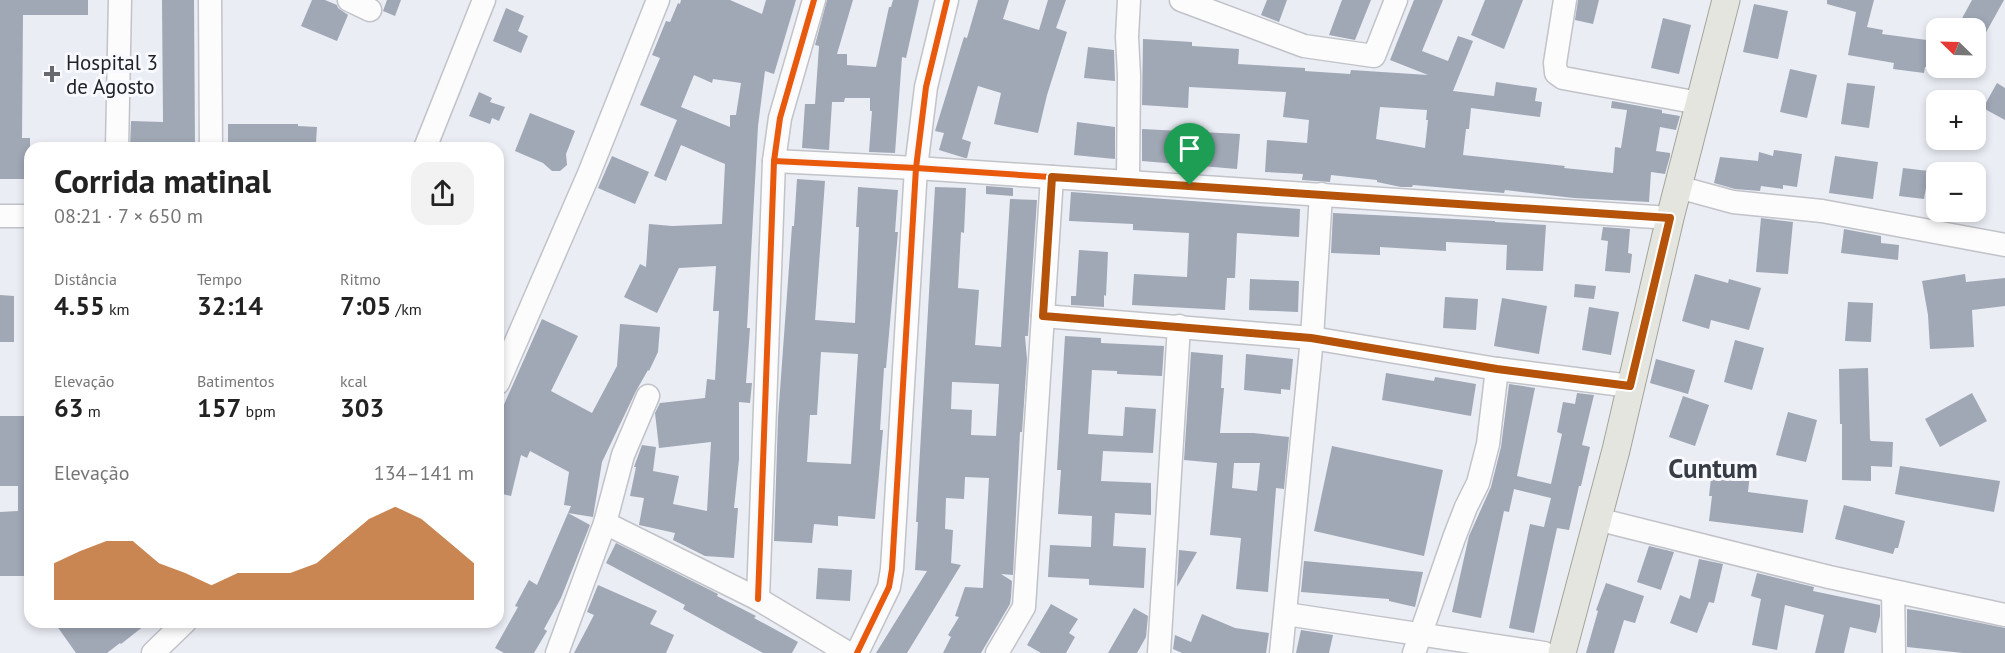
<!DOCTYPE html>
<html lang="pt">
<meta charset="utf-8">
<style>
:root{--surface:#fff;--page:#f2f2f2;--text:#222;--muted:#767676;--accent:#b45309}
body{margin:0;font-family:"PT Sans",sans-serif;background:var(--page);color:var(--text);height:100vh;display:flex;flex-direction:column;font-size:22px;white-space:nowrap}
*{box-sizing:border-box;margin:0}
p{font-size:20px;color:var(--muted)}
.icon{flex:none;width:33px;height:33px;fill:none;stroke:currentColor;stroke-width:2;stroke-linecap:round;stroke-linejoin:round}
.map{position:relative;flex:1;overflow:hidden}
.panel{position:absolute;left:24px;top:142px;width:480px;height:486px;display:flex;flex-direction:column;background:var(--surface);border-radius:18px;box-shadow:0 3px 9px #0003}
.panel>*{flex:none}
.needle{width:39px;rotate:293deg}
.tools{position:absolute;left:1926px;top:18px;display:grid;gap:12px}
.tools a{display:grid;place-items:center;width:60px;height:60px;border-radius:12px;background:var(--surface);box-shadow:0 3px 9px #0003;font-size:30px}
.pin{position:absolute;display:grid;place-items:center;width:51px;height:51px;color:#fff;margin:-62px -26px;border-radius:50% 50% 50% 0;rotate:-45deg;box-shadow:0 0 6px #0007}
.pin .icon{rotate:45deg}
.round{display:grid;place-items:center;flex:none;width:63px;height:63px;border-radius:18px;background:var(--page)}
.head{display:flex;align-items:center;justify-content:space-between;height:102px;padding:0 30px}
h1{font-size:33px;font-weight:700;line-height:45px}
.stats{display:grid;grid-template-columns:repeat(3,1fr);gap:9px;height:102px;padding:6px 30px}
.stats div{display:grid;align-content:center}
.stats b{font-size:26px;font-weight:700}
.stats small{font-size:16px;font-weight:400}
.stats p{font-size:16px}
.chart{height:168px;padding:12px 30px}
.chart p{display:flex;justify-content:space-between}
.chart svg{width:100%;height:108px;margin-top:6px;fill:var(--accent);opacity:.7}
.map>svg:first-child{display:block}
.building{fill:#a0a7b5;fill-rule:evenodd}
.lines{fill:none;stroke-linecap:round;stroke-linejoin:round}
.minor-casing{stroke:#c1c3c8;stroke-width:25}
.major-casing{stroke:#a3a59a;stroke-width:29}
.minor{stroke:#fcfcfd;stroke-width:22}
.major{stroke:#e5e5df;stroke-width:27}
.cycleway-casing{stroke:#f7f9fe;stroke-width:10}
.cycleway{stroke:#e8590c;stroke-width:6}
.route-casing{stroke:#fff;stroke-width:12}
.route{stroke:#b45309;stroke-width:8}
.poi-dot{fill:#67696e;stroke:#f7f9fe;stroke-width:2}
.labels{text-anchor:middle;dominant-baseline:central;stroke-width:6;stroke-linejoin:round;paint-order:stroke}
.poi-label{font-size:21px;fill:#202226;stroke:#f7f9fe;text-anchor:start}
.district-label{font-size:27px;font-weight:bold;fill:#383c44;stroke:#f7f9fe}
</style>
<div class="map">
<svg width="2005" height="653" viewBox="0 0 2005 653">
<rect width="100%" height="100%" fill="#eaedf4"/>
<g class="building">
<polygon points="0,0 88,0 88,15 23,15 22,138 30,138 30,179 0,179"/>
<polygon points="162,0 194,0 195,148 130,148 131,121 163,122"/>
<polygon points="312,0 325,0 337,5 338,8 348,15 337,41 301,26"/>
<polygon points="387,0 401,0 395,16 383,11"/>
<path d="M681 0H730L762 14 766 0H796L774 74 765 71 758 126 747 328H750L746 383H752L750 403 739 402V459L734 508H738L734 558 705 556 673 540 675 533 639 525 644 498 630 496 636 467H634L642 445 656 447 653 471 679 476 673 504 707 511 711 442 659 448 655 413 660 403 705 398 707 379 715 380 719 311H713L716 266 679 268 657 313 624 297 640 264 646 267 649 224 672 226 722 224 725 164 681 145 666 181 654 176 677 120 640 105 660 58 652 55 666 21 670 22 678 3 680 4ZM694 75 712 83 713 79 741 83 736 115H730V127L681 107Z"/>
<polygon points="827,0 853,0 837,54 847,54 847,65 876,67 889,7 891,7 893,0 919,0 906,58 902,57 895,153 869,152 872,111 870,111 870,98 845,98 844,102 832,102 829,150 802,148 805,104 815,104 819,46 815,45"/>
<polygon points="978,0 1009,0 1003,19 1039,30 1048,0 1066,0 1056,28 1067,32 1047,95 1038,133 994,124 1001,93 978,86 962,139 971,142 967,158 965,158 939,150 944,133 935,131 964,37 967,38"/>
<polygon points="1267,0 1287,0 1279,22 1261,15"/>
<polygon points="1342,0 1371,0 1355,40 1329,35"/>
<path d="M1414 0H1443L1422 51 1448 61 1458 36 1473 41 1453 91 1494 96 1496 82 1537 88 1535 101 1542 102 1540 117 1471 108 1469 129H1466L1463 155 1565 166 1564 168 1613 173 1615 147 1621 148 1627 110 1611 108 1612 101 1662 110V113L1680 116 1676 130 1660 127 1656 151 1670 153V156L1665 174 1651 172 1649 202 1574 198 1505 190 1504 193 1413 185 1412 187H1401L1377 182V180L1331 175 1330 182 1302 180 1303 174 1265 172 1267 140 1307 143 1309 120 1283 117 1286 92 1189 87 1188 108 1142 105 1143 39 1192 42V46L1239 49 1238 64 1305 68V71L1350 74 1351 70 1428 75 1390 60ZM1380 107 1427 110 1426 120H1428L1425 148 1376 139Z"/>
<polygon points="1485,0 1523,0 1504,49 1471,35"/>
<polygon points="1578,0 1599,0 1593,24 1575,20"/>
<polygon points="1827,0 1874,0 1867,27 1883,30 1882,34 1934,41 1929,67 1925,67 1924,73 1893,69 1894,63 1848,55 1856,12 1827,4"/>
<polygon points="1972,0 2004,0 1984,36 1976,31 1976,28 1971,28 1960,22"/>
<polygon points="1754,4 1788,11 1778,59 1743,52"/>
<polygon points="506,8 524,16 518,31 528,36 521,53 493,41"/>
<polygon points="1663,18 1691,25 1679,74 1651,68"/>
<polygon points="1088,47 1114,50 1115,81 1084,78"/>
<polygon points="1790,69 1817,75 1807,118 1780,112"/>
<polygon points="1847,83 1875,86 1869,128 1841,124"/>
<polygon points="1997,83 2005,88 2005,120 1983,108"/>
<polygon points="479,92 492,98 490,102 505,107 499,121 492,118 490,124 469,116"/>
<polygon points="530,113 575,131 566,154 567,165 560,171 552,171 543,163 515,151"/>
<polygon points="1077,122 1115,127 1115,159 1074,155"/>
<polygon points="228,124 298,124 298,126 317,127 316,142 298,142 298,148 228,148"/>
<polygon points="1142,129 1240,134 1237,169 1142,161"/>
<polygon points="1774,150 1802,154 1797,187 1783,185 1783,189 1761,186 1760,191 1735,189 1714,183 1720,157 1758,161 1759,152 1773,156"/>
<polygon points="612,156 649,172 635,204 598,188"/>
<polygon points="1835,156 1878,162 1873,199 1829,193"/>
<polygon points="1903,168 1929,171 1924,199 1899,196"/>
<path d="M797 179 825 181 815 320 855 323 859 227H856L858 187 898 190 895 232H898L886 368H884L880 430H883L875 519 838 516V526L814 524 812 543 774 541 778 418 792 226H794ZM821 352 858 354 851 464 807 462 810 415H817Z"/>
<polygon points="986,186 1013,188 1013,196 986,194"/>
<path d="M935 187 966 188 964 233 961 232 958 288 979 290 975 345 1001 347 1010 199 1037 200 1028 336H1025L1027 359 1022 432H1020L1013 575 1001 574 1012 581 1011 597 1010 604 981 653H943L951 637 948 635 959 617 955 616 965 587 983 588 989 478 965 477 964 499 946 498 945 529 953 530 951 563 961 565 907 653H876L927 571 915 570 918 522H916ZM952 382 999 384 996 436 971 435 972 410 951 409Z"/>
<polygon points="1071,192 1300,209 1299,237 1237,233 1235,278 1227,278 1225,310 1132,305 1134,274 1187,277 1189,233 1133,230 1133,224 1069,221"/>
<polygon points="1333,213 1495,221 1495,222 1546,225 1543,271 1506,270 1507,245 1446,242 1446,251 1380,247 1380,255 1331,253"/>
<polygon points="1761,218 1793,222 1788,274 1756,272"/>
<polygon points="1603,227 1630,229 1628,253 1632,254 1630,273 1605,271 1608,241 1601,240"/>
<polygon points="1844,229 1881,236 1881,243 1899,245 1898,260 1841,253"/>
<polygon points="1079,250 1108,252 1106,296 1104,295 1104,307 1071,305 1071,296 1076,296"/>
<polygon points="1695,274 1728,283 1729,279 1761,288 1749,330 1711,320 1709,329 1682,321"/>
<polygon points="1965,274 1966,282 2005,278 2005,306 1972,310 1974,347 1930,349 1928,315 1922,281"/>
<polygon points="1250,279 1299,281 1298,312 1249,310"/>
<polygon points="1575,284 1596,286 1594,299 1574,297"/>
<polygon points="0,295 14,296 14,342 0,342"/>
<polygon points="1445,297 1478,299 1476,330 1443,328"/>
<polygon points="1502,298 1547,306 1539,354 1494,346"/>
<polygon points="1848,302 1873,303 1871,342 1845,341"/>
<polygon points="1589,307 1619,312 1611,355 1582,350"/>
<polygon points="542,319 578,336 551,391 592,413 617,366 620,324 660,327 658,352 649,371 648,370 636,391 602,462 593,517 568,513 571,506 564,505 569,472 530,451 527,458 521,455 511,496 498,493 498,418"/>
<polygon points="1065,336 1101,338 1101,343 1164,346 1162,376 1117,374 1117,371 1092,370 1088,434 1123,436 1125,407 1156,409 1153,453 1103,451 1101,481 1151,483 1151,515 1115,513 1113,546 1146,548 1144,588 1089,585 1089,579 1048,577 1050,545 1091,547 1092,516 1058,514 1061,470 1057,470"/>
<polygon points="1735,340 1764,348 1752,390 1724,382"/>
<path d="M1191 352 1223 355 1221 388H1224L1220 433H1253L1289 437 1284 489 1276 488 1268 592 1236 589 1241 538 1210 535 1217 463 1184 460ZM1234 463H1260L1257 491 1232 488Z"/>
<polygon points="1246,354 1293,359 1290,390 1281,389 1281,394 1244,390"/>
<polygon points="1656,359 1695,370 1688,394 1650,383"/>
<polygon points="1868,368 1870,439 1871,441 1893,442 1892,467 1871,466 1871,481 1842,480 1842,424 1840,424 1839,369"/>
<polygon points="1386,373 1434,381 1435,377 1476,384 1471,416 1382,400"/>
<polygon points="1509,384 1535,388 1517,476 1551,484 1562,434 1557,432 1563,402 1575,404 1577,393 1594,395 1582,445 1590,447 1581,486 1579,486 1569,530 1557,528 1534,633 1509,628 1530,524 1544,527 1551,498 1514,489 1509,512 1504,511 1481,618 1452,612 1469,536 1491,487 1501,447"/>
<polygon points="1972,393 1987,421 1940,447 1925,419"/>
<polygon points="1683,396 1709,405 1695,446 1669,437"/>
<polygon points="1788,412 1817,420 1806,462 1776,455"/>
<polygon points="0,416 30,416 30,576 0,576 0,512 18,511 18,486 0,486"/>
<polygon points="1332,446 1443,470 1424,556 1314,531"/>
<polygon points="1900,466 2000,481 1994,512 1895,494"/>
<polygon points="1712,469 1750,474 1748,492 1808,500 1803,533 1709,521 1712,496 1709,496"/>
<polygon points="1844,505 1905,521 1898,548 1895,548 1893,554 1835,539"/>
<polygon points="568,513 590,525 561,598 544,629 547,631 534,653 504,653 495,648 518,607 515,606 529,580 537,585"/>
<polygon points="616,543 718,594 717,596 756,616 754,618 798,642 792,653 763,653 683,609 685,605 606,563"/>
<polygon points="1649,546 1674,552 1661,590 1637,582"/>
<polygon points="1179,550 1197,552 1177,587"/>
<polygon points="1699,559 1723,564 1714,603 1709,602 1697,633 1670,623 1680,595 1690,599"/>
<polygon points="1304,561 1423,572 1415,607 1389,601 1389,599 1301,592"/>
<polygon points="818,568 852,570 850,601 816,599"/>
<polygon points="1757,573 1814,587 1813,591 1880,605 1880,616 1876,633 1850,627 1844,653 1815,653 1824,615 1785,605 1777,650 1752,645 1761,599 1751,596"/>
<polygon points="1606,583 1644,596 1635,623 1624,620 1614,653 1586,653 1598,611 1596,610"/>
<polygon points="598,585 657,611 650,624 674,635 666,653 574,653 594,615 587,612"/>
<polygon points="1051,604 1078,619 1069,633 1075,637 1066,653 1041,653 1027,645"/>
<polygon points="1134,608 1148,616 1146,637 1137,653 1108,653"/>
<polygon points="1907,609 1921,611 2005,628 2005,653 1963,653 1907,647"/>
<polygon points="1202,614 1235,628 1269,633 1266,653 1182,653 1173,649 1175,635 1191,642"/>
<polygon points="54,622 149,622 121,644 120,643 107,653 76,653"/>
<polygon points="1301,630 1333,635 1329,653 1296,653"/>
</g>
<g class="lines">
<defs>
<g id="minor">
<polyline points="210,0 211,148"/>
<polyline points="349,0 370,10"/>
<polyline points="1181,0 1304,46 1374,56 1396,0"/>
<polyline points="1565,0 1555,63 1556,73 1563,78 1699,103"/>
<polyline points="117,148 120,0"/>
<polyline points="425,148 484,0"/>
<polyline points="774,161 916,168 1670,218"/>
<polyline points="1128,181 1129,75 1127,37 1129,0"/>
<polyline points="1678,187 1733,202 1822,211 2005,245"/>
<polyline points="0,216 30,216"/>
<polyline points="1043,316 1312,338 1497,369 1630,386"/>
<polyline points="498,383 588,176 658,0"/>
<polyline points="1597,519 1829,577 2005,615"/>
<polyline points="605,523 758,599 848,653"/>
<polyline points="1893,592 1894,653"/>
<polyline points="758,599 774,161 780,118 814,0"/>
<polyline points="1286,614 1544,653"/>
<polyline points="153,653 185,622"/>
<polyline points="557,653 605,523 623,455 648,396"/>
<polyline points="857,653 889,587 892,569 916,168 926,87 947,0"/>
<polyline points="997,653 1024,607 1052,177"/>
<polyline points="1159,653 1179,326"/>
<polyline points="1281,653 1312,338 1321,194"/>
<polyline points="1414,653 1454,538 1466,507 1478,483 1488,444 1497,369"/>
</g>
<polyline id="major" points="1562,653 1616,450 1670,218 1726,0"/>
</defs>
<use href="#minor" class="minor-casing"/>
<use href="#major" class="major-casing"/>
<use href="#minor" class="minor"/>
<use href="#major" class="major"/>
<defs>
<g id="cycleway">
<polyline points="774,161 916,168 1670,218"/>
<polyline points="758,599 774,161 780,118 814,0"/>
<polyline points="857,653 889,587 892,569 916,168 926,87 947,0"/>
</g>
</defs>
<use href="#cycleway" class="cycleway-casing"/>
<use href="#cycleway" class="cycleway"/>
</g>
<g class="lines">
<defs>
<polygon id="route" points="1052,177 1670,218 1630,386 1497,369 1311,338 1043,316"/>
</defs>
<use href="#route" class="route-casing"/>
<use href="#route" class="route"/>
</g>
<path class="poi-dot" d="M49 65h6v6h6v6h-6v6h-6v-6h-6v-6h6z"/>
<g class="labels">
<g class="poi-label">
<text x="66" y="62">Hospital 3<tspan x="66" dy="24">de Agosto</tspan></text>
</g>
<g class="district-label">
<text x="1713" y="468">Cuntum</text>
</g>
</g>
</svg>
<div class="tools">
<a><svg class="needle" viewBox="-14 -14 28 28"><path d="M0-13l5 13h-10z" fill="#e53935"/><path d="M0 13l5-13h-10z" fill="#767676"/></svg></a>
<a>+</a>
<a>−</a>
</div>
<div class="pin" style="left:1190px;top:185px;background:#1e9e55"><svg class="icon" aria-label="arrive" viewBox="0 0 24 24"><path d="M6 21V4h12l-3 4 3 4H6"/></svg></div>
<section class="panel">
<div class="head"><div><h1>Corrida matinal</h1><p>08:21 · 7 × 650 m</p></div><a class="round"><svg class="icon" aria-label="share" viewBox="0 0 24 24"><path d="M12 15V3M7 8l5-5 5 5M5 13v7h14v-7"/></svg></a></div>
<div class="stats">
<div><p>Distância</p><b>4.55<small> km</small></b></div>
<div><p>Tempo</p><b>32:14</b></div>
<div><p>Ritmo</p><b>7:05<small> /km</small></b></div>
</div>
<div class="stats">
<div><p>Elevação</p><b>63<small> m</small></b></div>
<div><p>Batimentos</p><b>157<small> bpm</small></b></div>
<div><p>kcal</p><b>303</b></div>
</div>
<div class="chart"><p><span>Elevação</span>134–141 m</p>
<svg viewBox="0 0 160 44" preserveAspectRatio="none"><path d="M0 44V29L10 24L20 20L30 20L40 29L50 33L60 38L70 33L80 33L90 33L100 29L110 20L120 11L130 6L140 11L150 20L160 29V44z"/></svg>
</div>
</section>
</div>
